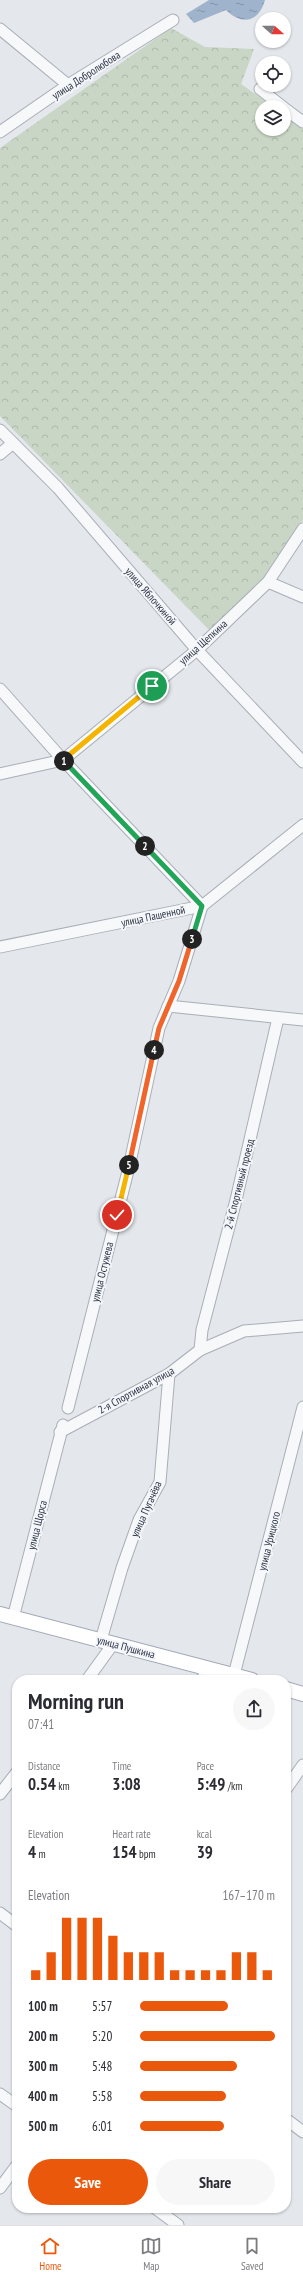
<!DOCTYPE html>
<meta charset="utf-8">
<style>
:root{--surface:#fff;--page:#f7f7f7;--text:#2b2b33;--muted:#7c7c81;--line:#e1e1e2;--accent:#ea580c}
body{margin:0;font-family:"PT Sans Narrow",sans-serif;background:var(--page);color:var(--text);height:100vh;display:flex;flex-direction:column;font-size:15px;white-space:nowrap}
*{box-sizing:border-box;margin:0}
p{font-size:13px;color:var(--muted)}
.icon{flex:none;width:22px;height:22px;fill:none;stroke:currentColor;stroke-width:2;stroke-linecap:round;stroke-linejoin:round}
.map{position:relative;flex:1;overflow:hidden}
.drawer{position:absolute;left:12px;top:1675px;width:279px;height:538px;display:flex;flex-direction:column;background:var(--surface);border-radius:16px;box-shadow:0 1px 3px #0004}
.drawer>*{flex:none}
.needle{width:26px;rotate:111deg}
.tools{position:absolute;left:255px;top:12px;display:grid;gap:8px}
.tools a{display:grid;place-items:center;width:36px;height:36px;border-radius:50%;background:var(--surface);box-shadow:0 1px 3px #0004;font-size:20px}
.pin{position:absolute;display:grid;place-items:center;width:34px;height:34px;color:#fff;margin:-17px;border:2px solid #fff;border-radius:50%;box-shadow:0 1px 4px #0007}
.km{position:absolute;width:20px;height:20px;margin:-10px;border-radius:50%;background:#222;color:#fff;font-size:11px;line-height:20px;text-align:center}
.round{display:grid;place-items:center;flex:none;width:42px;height:42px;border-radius:21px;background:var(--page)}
.summary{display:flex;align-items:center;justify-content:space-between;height:68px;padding:0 16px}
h1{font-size:22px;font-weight:600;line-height:30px}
.stats{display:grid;grid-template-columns:repeat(3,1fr);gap:6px;height:68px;padding:4px 16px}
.stats div{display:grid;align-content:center}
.stats b{font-size:17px;font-weight:600}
.stats small{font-size:11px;font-weight:400}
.stats p{font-size:11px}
.chart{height:112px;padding:8px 16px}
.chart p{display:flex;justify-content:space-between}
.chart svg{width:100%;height:72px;margin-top:4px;stroke:var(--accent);stroke-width:6}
.primary-button{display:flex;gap:8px;margin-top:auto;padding:8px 16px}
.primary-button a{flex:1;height:46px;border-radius:24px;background:var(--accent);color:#fff;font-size:16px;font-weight:600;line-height:46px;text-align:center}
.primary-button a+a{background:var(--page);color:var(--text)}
ul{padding:0 16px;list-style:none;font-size:13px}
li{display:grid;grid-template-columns:64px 48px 1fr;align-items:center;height:30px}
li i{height:10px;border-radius:5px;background:var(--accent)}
.tabs{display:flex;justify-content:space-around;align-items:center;height:56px;border-top:1px solid var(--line);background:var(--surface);font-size:11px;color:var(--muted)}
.tabs a{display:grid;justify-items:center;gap:2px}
.tabs .current{color:var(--accent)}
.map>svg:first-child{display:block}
.forest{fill:url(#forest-crowns)}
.water{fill:url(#water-ripples)}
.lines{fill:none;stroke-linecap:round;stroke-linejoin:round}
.minor-casing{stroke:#a9aeb7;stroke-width:13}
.major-casing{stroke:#a3abb8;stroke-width:16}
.minor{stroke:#f7f8fa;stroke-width:11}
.major{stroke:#fff;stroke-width:14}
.split-1-casing{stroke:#fff;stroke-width:8}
.split-2-casing{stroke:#fff;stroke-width:8}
.split-3-casing{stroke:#fff;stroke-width:8}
.split-4-casing{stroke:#fff;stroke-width:8}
.split-5-casing{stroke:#fff;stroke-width:8}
.split-6-casing{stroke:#fff;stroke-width:8}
.split-1{stroke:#f5b400;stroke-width:5}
.split-2{stroke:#22a559;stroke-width:5}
.split-3{stroke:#22a559;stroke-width:5}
.split-4{stroke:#f0652b;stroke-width:5}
.split-5{stroke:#f0652b;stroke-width:5}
.split-6{stroke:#f5b400;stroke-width:5}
.labels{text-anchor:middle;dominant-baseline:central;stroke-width:4;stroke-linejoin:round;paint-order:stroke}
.street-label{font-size:11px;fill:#2b3445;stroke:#f4f6f9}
</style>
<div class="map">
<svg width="303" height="2225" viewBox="0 0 303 2225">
<defs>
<pattern id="forest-crowns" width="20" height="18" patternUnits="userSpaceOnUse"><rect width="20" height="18" fill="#c9d6c5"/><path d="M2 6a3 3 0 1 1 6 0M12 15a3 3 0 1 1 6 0" fill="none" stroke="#adb8ab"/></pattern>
<pattern id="water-ripples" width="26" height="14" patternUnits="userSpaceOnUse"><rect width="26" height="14" fill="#9fb4cc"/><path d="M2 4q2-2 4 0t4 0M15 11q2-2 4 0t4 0" fill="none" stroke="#8293a7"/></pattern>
</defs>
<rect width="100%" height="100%" fill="#e4e7ec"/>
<polygon class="forest" points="171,28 205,47 254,49 241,84 274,107 262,107 262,129 284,129 284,114 303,129 303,520 270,571 211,632 0,416 0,148"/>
<path class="water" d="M209 0H265C259 22 242 26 226 10L194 23 186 14Z"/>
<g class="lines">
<defs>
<g id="minor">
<polyline points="0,29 68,85"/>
<polyline points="260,89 283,107"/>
<polyline points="284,108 303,122"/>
<polyline points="0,132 68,85 173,20"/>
<polyline points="0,430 58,488 197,650 303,762"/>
<polyline points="0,454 13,443"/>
<polyline points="268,582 303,597"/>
<polyline points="0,689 63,760 202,906 179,981 159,1028 129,1167 68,1408"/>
<polyline points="0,774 63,760 197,650 268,582 303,529"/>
<polyline points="0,947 202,906 303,825"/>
<polyline points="168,1006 303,1020"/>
<polyline points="200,1350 202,1330 236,1200 278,1018"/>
<polyline points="60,1432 169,1374 200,1350 244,1331 303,1326"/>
<polyline points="13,1618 63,1425"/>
<polyline points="101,1640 122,1568 139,1520 160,1482 169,1374"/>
<polyline points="234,1675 303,1407"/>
<polyline points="87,1680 113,1644"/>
<polyline points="202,1680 207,1668"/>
<polyline points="286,1789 303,1765"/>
<polyline points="0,1794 17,1772"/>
<polyline points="0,1913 17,1926"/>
<polyline points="0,2094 17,2106"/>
<polyline points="286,2119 303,2132"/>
<polyline points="0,2188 17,2165"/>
<polyline points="155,2208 178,2225"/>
</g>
<g id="major">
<polyline points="0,1614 252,1680"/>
<polyline points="286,1689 303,1694"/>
</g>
</defs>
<use href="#minor" class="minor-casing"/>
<use href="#major" class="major-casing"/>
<use href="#minor" class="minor"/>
<use href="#major" class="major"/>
</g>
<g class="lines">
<defs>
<polyline id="split-1" points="64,761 63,760 152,686"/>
<polyline id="split-2" points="64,761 145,846"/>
<polyline id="split-3" points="145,846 202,906 192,939"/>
<polyline id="split-4" points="154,1050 159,1028 179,981 192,939"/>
<polyline id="split-5" points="129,1165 154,1050"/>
<polyline id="split-6" points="117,1215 129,1165"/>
</defs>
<use href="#split-1" class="split-1-casing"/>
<use href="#split-2" class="split-2-casing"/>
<use href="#split-3" class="split-3-casing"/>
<use href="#split-4" class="split-4-casing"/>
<use href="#split-5" class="split-5-casing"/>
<use href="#split-6" class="split-6-casing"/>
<use href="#split-1" class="split-1"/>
<use href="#split-2" class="split-2"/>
<use href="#split-3" class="split-3"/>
<use href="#split-4" class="split-4"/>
<use href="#split-5" class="split-5"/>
<use href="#split-6" class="split-6"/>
</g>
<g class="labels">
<g class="street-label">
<text transform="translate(86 75) rotate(-33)">улица Добролюбова</text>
<text transform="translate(151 596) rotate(49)">улица Яблочкиной</text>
<text transform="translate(203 642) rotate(-42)">улица Щепкина</text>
<text transform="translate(153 916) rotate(-12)">улица Пашенной</text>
<text transform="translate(239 1184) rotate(-76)">2-й Спортивный проезд</text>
<text transform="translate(102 1272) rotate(-76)">улица Остужева</text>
<text transform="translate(136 1390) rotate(-29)">2-я Спортивная улица</text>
<text transform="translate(146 1509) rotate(-66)">улица Пугачёва</text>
<text transform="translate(37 1525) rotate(-76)">улица Щорса</text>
<text transform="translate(269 1541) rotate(-76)">улица Урицкого</text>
<text transform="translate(126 1647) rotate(15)">улица Пушкина</text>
</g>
</g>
</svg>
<div class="tools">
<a><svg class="needle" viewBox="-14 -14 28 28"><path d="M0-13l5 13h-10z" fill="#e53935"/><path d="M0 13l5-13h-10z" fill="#7c7c81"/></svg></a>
<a><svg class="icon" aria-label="locate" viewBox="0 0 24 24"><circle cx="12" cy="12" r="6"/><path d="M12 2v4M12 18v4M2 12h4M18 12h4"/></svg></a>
<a><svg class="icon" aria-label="layers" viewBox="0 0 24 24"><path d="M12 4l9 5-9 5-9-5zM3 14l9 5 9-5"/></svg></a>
</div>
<div class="pin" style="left:152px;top:686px;background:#1e9e55"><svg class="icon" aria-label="arrive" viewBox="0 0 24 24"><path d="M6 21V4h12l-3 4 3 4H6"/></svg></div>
<div class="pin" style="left:117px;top:1215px;background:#d93025"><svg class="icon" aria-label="check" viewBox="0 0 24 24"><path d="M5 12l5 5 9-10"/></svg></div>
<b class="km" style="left:64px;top:761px">1</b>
<b class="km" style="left:145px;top:846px">2</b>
<b class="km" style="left:192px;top:939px">3</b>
<b class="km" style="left:154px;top:1050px">4</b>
<b class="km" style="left:129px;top:1165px">5</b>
<section class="drawer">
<div class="summary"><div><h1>Morning run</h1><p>07:41</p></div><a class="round"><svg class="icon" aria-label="share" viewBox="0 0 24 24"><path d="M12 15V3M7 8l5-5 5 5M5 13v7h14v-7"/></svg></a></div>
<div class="stats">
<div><p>Distance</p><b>0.54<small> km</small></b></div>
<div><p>Time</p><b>3:08</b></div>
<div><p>Pace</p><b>5:49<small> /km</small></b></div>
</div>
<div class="stats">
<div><p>Elevation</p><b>4<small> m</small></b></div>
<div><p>Heart rate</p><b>154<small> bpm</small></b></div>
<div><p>kcal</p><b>39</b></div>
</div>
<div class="chart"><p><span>Elevation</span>167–170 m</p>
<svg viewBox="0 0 160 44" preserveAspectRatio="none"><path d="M5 44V38M15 44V27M25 44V6M35 44V6M45 44V6M55 44V17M65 44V27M75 44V27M85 44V27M95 44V38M105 44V38M115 44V38M125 44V38M135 44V27M145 44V27M155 44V38"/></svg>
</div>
<ul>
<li><b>100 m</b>5:57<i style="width:65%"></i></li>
<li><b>200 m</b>5:20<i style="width:100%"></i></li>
<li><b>300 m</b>5:48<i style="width:72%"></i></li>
<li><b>400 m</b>5:58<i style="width:64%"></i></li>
<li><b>500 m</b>6:01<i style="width:62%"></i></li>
</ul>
<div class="primary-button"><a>Save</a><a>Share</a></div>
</section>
</div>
<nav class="tabs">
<a class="current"><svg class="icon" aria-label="home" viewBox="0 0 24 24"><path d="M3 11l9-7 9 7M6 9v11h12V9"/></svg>Home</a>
<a><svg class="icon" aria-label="map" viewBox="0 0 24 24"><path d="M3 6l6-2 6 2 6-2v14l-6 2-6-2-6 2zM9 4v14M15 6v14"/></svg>Map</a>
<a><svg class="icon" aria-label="saved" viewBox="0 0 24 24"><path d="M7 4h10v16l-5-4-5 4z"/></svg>Saved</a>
</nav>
